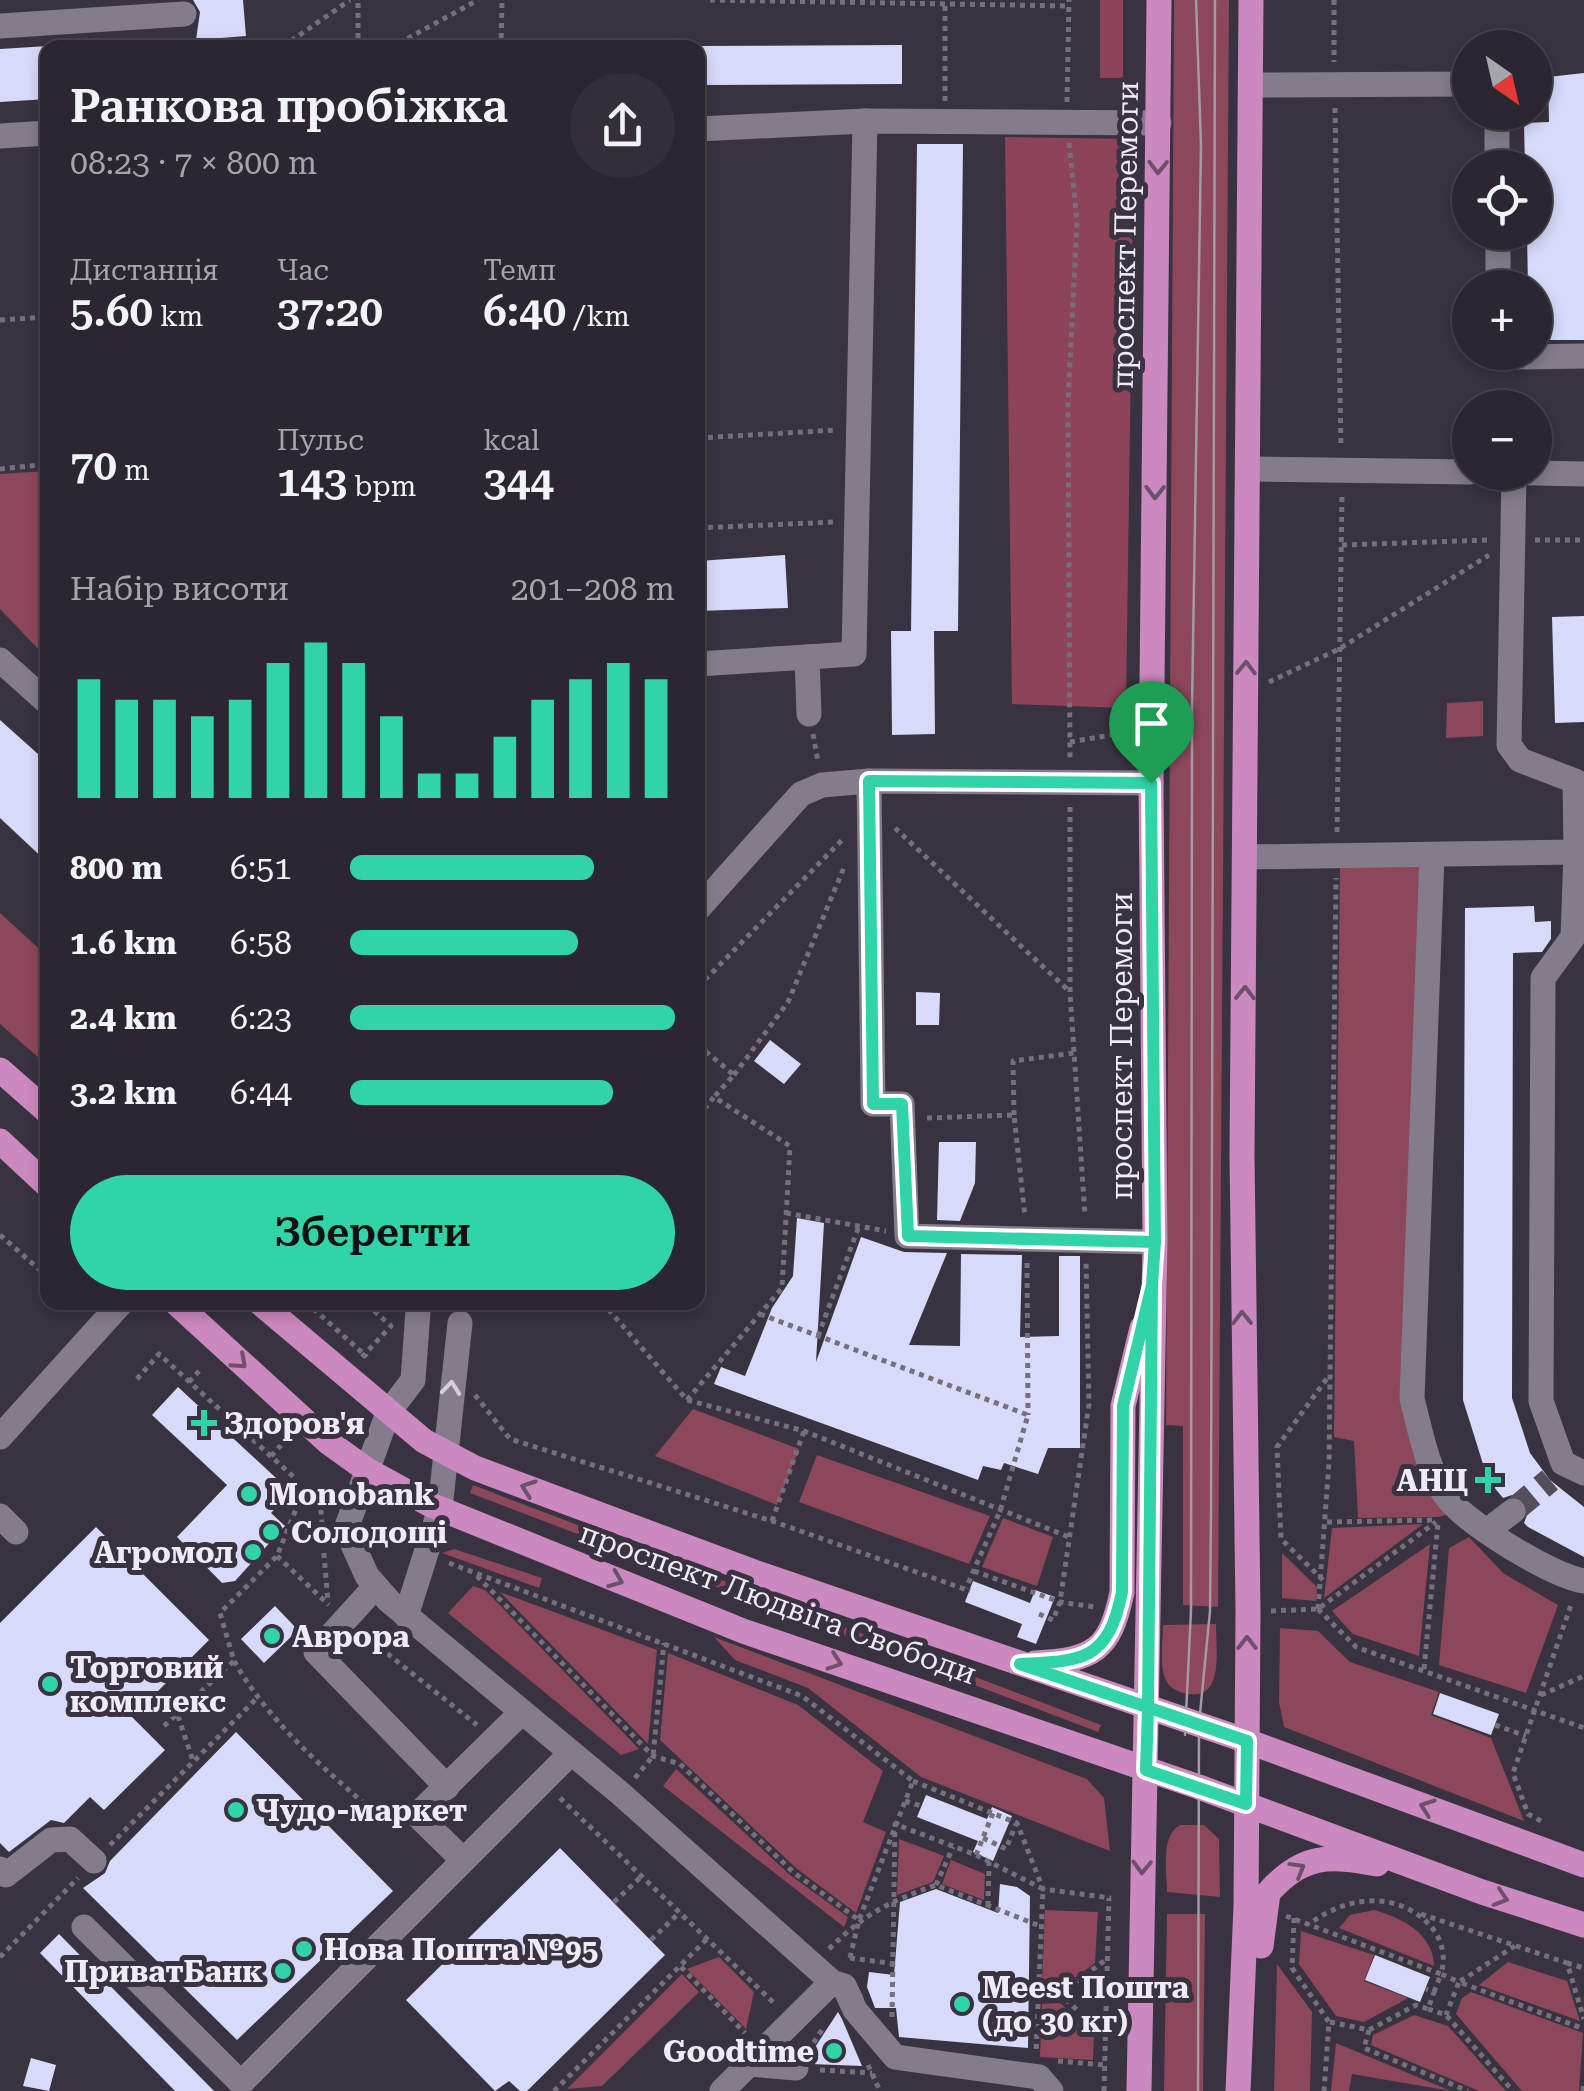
<!DOCTYPE html>
<html lang="uk">
<meta charset="utf-8">
<style>
:root{--surface:#2b2630;--page:#332e38;--text:#f1f3f6;--muted:#a6a5ab;--line:#47434c;--accent:#31d4a9}
body{margin:0;font-family:"Roboto Serif",serif;background:var(--page);color:var(--text);height:100vh;display:flex;flex-direction:column;font-size:38px;white-space:nowrap}
*{box-sizing:border-box;margin:0}
p{font-size:32px;color:var(--muted)}
.icon{flex:none;width:55px;height:55px;fill:none;stroke:currentColor;stroke-width:2;stroke-linecap:round;stroke-linejoin:round}
.map{position:relative;flex:1;overflow:hidden}
.sheet{position:absolute;left:40px;top:40px;width:665px;height:1270px;display:flex;flex-direction:column;background:var(--surface);border-radius:20px;box-shadow:0 5px 15px #0003,0 0 0 2px var(--line)}
.sheet>*{flex:none}
.needle{width:65px;rotate:146deg}
.tools{position:absolute;left:1452px;top:30px;display:grid;gap:20px}
.tools a{display:grid;place-items:center;width:100px;height:100px;border-radius:50%;background:var(--surface);box-shadow:0 5px 15px #0003,0 0 0 2px var(--line);font-size:50px}
.pin{position:absolute;display:grid;place-items:center;width:85px;height:85px;color:#fff;margin:-102px -42px;border-radius:50% 50% 50% 0;rotate:-45deg;box-shadow:0 0 10px #0007}
.pin .icon{rotate:45deg}
.round{display:grid;place-items:center;flex:none;width:105px;height:105px;border-radius:52px;background:var(--page)}
.headline{display:flex;align-items:center;justify-content:space-between;height:170px;padding:0 30px}
h1{font-size:45px;font-weight:600;line-height:75px}
.metrics{display:grid;grid-template-columns:repeat(3,1fr);gap:15px;height:170px;padding:10px 30px}
.metrics div{display:grid;align-content:center}
.metrics b{font-size:42px;font-weight:600}
.metrics small{font-size:28px;font-weight:400}
.metrics p{font-size:28px}
.chart{height:280px;padding:20px 30px}
.chart p{display:flex;justify-content:space-between}
.chart svg{width:100%;height:180px;margin-top:10px;stroke:var(--accent);stroke-width:6}
.button{display:flex;gap:20px;margin-top:auto;padding:20px 30px}
.button a{flex:1;height:115px;border-radius:60px;background:var(--accent);color:#111;font-size:40px;font-weight:600;line-height:115px;text-align:center}
ul{padding:0 30px;list-style:none;font-size:32px}
li{display:grid;grid-template-columns:160px 120px 1fr;align-items:center;height:75px}
li i{height:25px;border-radius:12px;background:var(--accent)}
.map>svg:first-child{display:block}
.green{fill:#8d475a}
.forest{fill:#8d4358}
.building{fill:#d7daf8}
.lines{fill:none;stroke-linecap:round;stroke-linejoin:round}
.minor-tunnel{stroke:#544e5b;stroke-width:25;stroke-dasharray:25 12;stroke-linecap:butt}
.path{stroke:#76707d;stroke-width:5;stroke-dasharray:5 5;stroke-linecap:butt}
.minor{stroke:#847c8b;stroke-width:25}
.major{stroke:#cb89bf;stroke-width:25}
.tram{stroke:#a09ba6;stroke-width:2.5}
.oneway{stroke:#6c506c}
.oneway2{stroke:#d4cfda}
.route-casing{stroke:#fff;stroke-width:20}
.route{stroke:#31d4a9;stroke-width:12}
.poi-dot{fill:#31d4a9;stroke:#393240;stroke-width:4}
.labels{text-anchor:middle;dominant-baseline:central;stroke-width:10;stroke-linejoin:round;paint-order:stroke}
.street-label{font-size:30px;fill:#efebf4;stroke:#393240}
.poi-label{font-size:30px;font-weight:bold;fill:#efebf4;stroke:#393240;text-anchor:start}
</style>
<div class="map">
<svg width="1584" height="2091" viewBox="0 0 1584 2091">
<rect width="100%" height="100%" fill="#393240"/>
<g class="green">
<polygon points="1174,0 1229,0 1218,1607 1183,1605 1183,1426 1166,1425"/>
<polygon points="47,471 48,471 47,658 0,609 0,474"/>
<polygon points="1483,701 1483,736 1446,738 1447,703"/>
<polygon points="1340,861 1421,861 1407,1411 1450,1514 1438,1517 1358,1518 1354,1441 1334,1437"/>
<polygon points="0,913 47,956 47,1065 0,1024"/>
<polygon points="693,1409 799,1449 777,1505 655,1456"/>
<polygon points="817,1455 990,1516 969,1564 799,1502"/>
<polygon points="473,1485 1101,1725 1098,1732 470,1493"/>
<polygon points="1003,1518 1053,1537 1037,1586 982,1567"/>
<polygon points="1423,1524 1324,1598 1332,1528"/>
<polygon points="1469,1537 1503,1573 1558,1605 1526,1693 1439,1665 1449,1548"/>
<polygon points="1430,1544 1419,1656 1353,1634 1332,1611"/>
<polygon points="454,1549 542,1578 539,1588 442,1553"/>
<polygon points="1282,1553 1317,1587 1316,1601 1282,1598"/>
<polygon points="473,1586 485,1590 639,1749 621,1755 448,1613"/>
<polygon points="500,1592 657,1650 648,1744"/>
<path d="M1216 1624C1216 1650 1225 1704 1184 1693 1176 1691 1169 1687 1166 1680 1159 1666 1163 1641 1163 1625Z"/>
<polygon points="1280,1628 1318,1631 1350,1662 1439,1692 1431,1715 1491,1738 1524,1821 1284,1727 1279,1702"/>
<polygon points="714,1637 1087,1779 1104,1798 1110,1851 921,1777 808,1688 735,1660"/>
<polygon points="668,1653 798,1705 883,1771 863,1822 886,1832 856,1913 796,1868 660,1740"/>
<polygon points="676,1769 790,1875 848,1917 844,1927 663,1786"/>
<path d="M1180 1825H1204L1219 1839 1220 1897 1167 1892C1167 1872 1160 1836 1180 1825Z"/>
<polygon points="899,1839 944,1856 933,1882 897,1895"/>
<polygon points="951,1860 985,1874 984,1900 942,1884"/>
<polygon points="1045,1910 1098,1912 1095,1963 1064,1986 1042,1985"/>
<path d="M1374 1910C1402 1918 1433 1933 1434 1966L1339 1928 1350 1915Z"/>
<polygon points="1167,1914 1205,1914 1203,2091 1164,2091"/>
<polygon points="1301,1931 1374,1955 1364,1981 1408,1998 1364,2022 1336,2016 1299,1964"/>
<polygon points="719,1957 754,1992 746,2029 687,1969"/>
<polygon points="1508,1962 1567,1981 1580,2021 1479,1985"/>
<polygon points="1277,1964 1312,2012 1310,2091 1274,2091"/>
<polygon points="682,1974 699,1992 602,2086 567,2089"/>
<polygon points="1471,1992 1583,2033 1579,2091 1522,2091 1456,2014 1462,1998"/>
<polygon points="1060,2003 1094,2033 1093,2060 1040,2057 1042,2004"/>
<polygon points="1414,2015 1448,2026 1506,2091 1479,2091 1371,2045 1373,2035"/>
<polygon points="1336,2043 1451,2091 1352,2074 1349,2091 1331,2091"/>
</g>
<g class="forest">
<rect x="1100" y="0" width="23" height="78"/>
<polygon points="1005,137 1134,139 1126,708 1012,704"/>
</g>
<g class="building">
<polygon points="193,0 243,0 246,36 196,40 200,12"/>
<polygon points="902,45 902,84 698,85 698,46"/>
<polygon points="48,46 48,99 0,102 0,49"/>
<polygon points="1584,73 1584,340 1535,340 1535,288 1528,288 1527,232 1535,232 1535,168 1525,168 1524,123 1549,122 1548,77"/>
<polygon points="917,144 963,144 958,631 934,631 935,734 892,735 891,631 911,631"/>
<polygon points="785,555 788,608 698,611 698,561"/>
<polygon points="1584,616 1584,722 1555,723 1552,617"/>
<polygon points="0,720 48,763 48,863 0,818"/>
<polygon points="1534,906 1535,922 1551,921 1551,939 1542,952 1513,953 1512,1398 1530,1453 1550,1480 1584,1507 1584,1557 1528,1527 1524,1523 1529,1510 1525,1500 1512,1495 1503,1498 1488,1480 1463,1400 1465,908"/>
<polygon points="916,992 940,993 939,1025 916,1025"/>
<polygon points="770,1040 801,1064 784,1084 754,1061"/>
<polygon points="939,1142 976,1142 975,1183 960,1221 937,1220"/>
<polygon points="797,1218 824,1223 816,1362 861,1237 904,1252 947,1253 909,1345 960,1346 961,1254 1022,1255 1020,1337 1059,1336 1059,1256 1080,1256 1080,1448 1048,1448 1038,1474 1004,1463 1001,1470 983,1466 978,1480 714,1384 721,1367 745,1376 772,1308 793,1276"/>
<polygon points="178,1387 291,1492 271,1513 285,1526 235,1581 222,1583 177,1537 227,1485 152,1415"/>
<polygon points="96,1527 209,1640 132,1717 165,1750 104,1810 90,1797 64,1823 51,1820 9,1852 0,1843 0,1623"/>
<polygon points="973,1581 1030,1603 1035,1590 1055,1597 1036,1644 1017,1637 1022,1624 965,1602"/>
<polygon points="275,1606 298,1630 264,1663 241,1639"/>
<polygon points="1440,1693 1499,1714 1491,1735 1433,1714"/>
<polygon points="236,1732 393,1891 237,2040 83,1888 105,1873 110,1861"/>
<polygon points="926,1795 987,1819 992,1807 1012,1816 993,1861 973,1852 978,1841 917,1817"/>
<polygon points="560,1848 665,1955 527,2091 520,2091 509,2081 495,2091 406,2000"/>
<polygon points="1000,1884 1017,1887 1030,1896 1028,2048 899,2037 896,2008 875,2008 867,1987 869,1972 894,1975 900,1902 936,1889 998,1913"/>
<polygon points="59,1934 214,2091 175,2091 40,1953"/>
<polygon points="1375,1955 1430,1977 1420,2002 1365,1980"/>
<polygon points="838,2012 842,2019 862,2066 811,2064 808,2058"/>
<polygon points="31,2058 56,2065 49,2091 23,2086"/>
</g>
<g class="lines">
<polyline class="minor-tunnel" points="1513,1511 1550,1480"/>
<g class="path">
<polyline points="710,0 1069,6"/>
<polyline points="1334,0 1334,62"/>
<polyline points="232,48 288,43 350,0"/>
<polyline points="358,48 358,0"/>
<polyline points="390,48 478,0"/>
<polyline points="501,48 502,0"/>
<polyline points="945,101 945,4"/>
<polyline points="1067,102 1069,0"/>
<polyline points="1335,108 1341,447"/>
<polyline points="1069,143 1077,221 1068,402 1070,761"/>
<polyline points="0,320 48,317"/>
<polyline points="698,438 837,430"/>
<polyline points="0,469 48,464"/>
<polyline points="698,528 834,522"/>
<polyline points="1535,540 1584,540"/>
<polyline points="1342,545 1489,540"/>
<polyline points="1269,682 1339,649 1489,555"/>
<polyline points="813,734 818,762"/>
<polyline points="1070,742 1129,732"/>
<polyline points="1070,807 1070,992 1085,1216"/>
<polyline points="895,828 1069,991"/>
<polyline points="1337,832 1342,493"/>
<polyline points="698,987 845,837"/>
<polyline points="698,1045 734,1075 714,1097"/>
<polyline points="734,1075 788,1002 845,865"/>
<polyline points="1014,1115 1013,1061 1074,1053"/>
<polyline points="927,1118 1014,1115 1025,1217"/>
<polyline points="786,1213 886,1231"/>
<polyline points="0,1235 48,1277"/>
<polyline points="1027,1263 1028,1415"/>
<polyline points="306,1302 367,1357"/>
<polyline points="602,1302 687,1400 804,1431 1069,1537"/>
<polyline points="760,1314 1028,1415 1000,1511 966,1588"/>
<polyline points="818,1336 859,1226"/>
<polyline points="362,1357 391,1326 372,1309 379,1302"/>
<polyline points="137,1379 159,1354 320,1501 322,1523"/>
<polyline points="189,1382 199,1371"/>
<polyline points="475,1395 510,1439 772,1521 970,1591"/>
<polyline points="687,1400 782,1288 790,1146 714,1097 698,1117"/>
<polyline points="271,1456 284,1442"/>
<polyline points="772,1521 804,1431"/>
<polyline points="1327,1522 1434,1520"/>
<polyline points="323,1543 328,1602"/>
<polyline points="277,1556 329,1605"/>
<polyline points="449,1563 802,1696 913,1781 859,1920 849,1962"/>
<polyline points="974,1571 1060,1602 1095,1607"/>
<polyline points="477,1576 653,1756 680,1764 793,1872 859,1920"/>
<polyline points="1323,1580 1281,1539 1277,1447 1328,1377"/>
<polyline points="1318,1609 1329,1463 1336,878"/>
<polyline points="1318,1609 1356,1647 1584,1728"/>
<polyline points="1271,1611 1318,1609 1436,1522"/>
<polyline points="1039,1614 1053,1620 1060,1602 1089,1404 1086,1262"/>
<polyline points="364,1635 477,1725"/>
<path d="M234 1661C273 1729 338 1781 397 1831"/>
<polyline points="1424,1669 1438,1523"/>
<polyline points="1541,1695 1584,1676"/>
<polyline points="178,1716 193,1761"/>
<polyline points="1495,1725 1526,1736"/>
<polyline points="164,1726 234,1661 220,1613 277,1556 305,1487"/>
<polyline points="635,1778 653,1756 664,1643"/>
<polyline points="913,1781 1017,1823 1043,1889 1111,1898"/>
<polyline points="560,1798 776,2005"/>
<polyline points="905,1801 921,1806"/>
<polyline points="1541,1821 1528,1814 1513,1773 1572,1602"/>
<polyline points="983,1838 1006,1849 1016,1824"/>
<polyline points="110,1845 256,1699"/>
<polyline points="976,1855 993,1813"/>
<polyline points="936,1885 953,1847"/>
<polyline points="614,1902 642,1876"/>
<polyline points="988,1906 989,1862"/>
<polyline points="1421,1914 1567,1963 1584,2019"/>
<path d="M1286 1916 1441 1974C1454 1931 1409 1898 1369 1901 1347 1902 1327 1911 1309 1924"/>
<polyline points="1294,1918 1292,1968 1329,2022 1324,2091"/>
<polyline points="651,1940 680,1912"/>
<polyline points="1515,1946 1459,1982 1584,2029"/>
<path d="M829 1949C864 1914 890 1901 936 1885L1040 1926"/>
<polyline points="0,1957 78,1878"/>
<polyline points="850,1958 896,1964"/>
<polyline points="1567,1963 1584,1968"/>
<polyline points="681,1967 745,2033"/>
<polyline points="1028,1989 1060,1994 1106,2037"/>
<polyline points="1434,1992 1441,1974 1459,1982 1446,2015"/>
<polyline points="1060,1994 1108,1958"/>
<polyline points="1428,2009 1446,2015 1513,2091"/>
<polyline points="892,2017 895,1824 976,1855 1043,1889 1036,2053"/>
<polyline points="1330,2022 1369,2030 1416,2005 1428,2009 1434,1992 1426,1989"/>
<polyline points="1369,2030 1364,2048 1468,2091"/>
<polyline points="808,2051 824,2027"/>
<polyline points="1058,2061 1105,2065"/>
<polyline points="868,2065 880,2091"/>
<polyline points="820,2070 872,2073"/>
<polyline points="554,2091 708,1938"/>
<polyline points="1104,2091 1109,1898"/>
<polyline points="1583,2091 1584,2081"/>
</g>
<g class="minor">
<polyline points="0,26 184,14"/>
<polyline points="1251,85 1470,84"/>
<polyline points="1497,112 1497,168"/>
<polyline points="698,129 865,121"/>
<polyline points="0,136 48,133"/>
<polyline points="1498,232 1498,288"/>
<polyline points="1513,352 1517,357 1584,356"/>
<polyline points="1250,469 1470,472"/>
<polyline points="1486,472 1584,474"/>
<polyline points="1514,473 1509,745 1520,760 1575,781 1576,852"/>
<polyline points="807,657 809,714"/>
<polyline points="0,660 48,703"/>
<polyline points="698,664 854,654 865,121 1159,123"/>
<polyline points="869,781 873,1104 902,1104 907,1236 1155,1242"/>
<path d="M1432 855 1412 1399C1420 1429 1427 1469 1445 1495 1465 1523 1550 1575 1584 1581"/>
<polyline points="1246,857 1576,852 1573,937 1543,978 1541,1401 1563,1463 1584,1473"/>
<polyline points="698,909 801,794 822,785 869,781 1151,783"/>
<polyline points="418,1311 413,1380 388,1413 346,1529 367,1576 389,1601 621,1794 832,1982 844,1986 851,2000"/>
<polyline points="0,1437 122,1302"/>
<polyline points="0,1516 16,1532"/>
<polyline points="1488,1530 1513,1511"/>
<polyline points="375,1587 316,1652 447,1787"/>
<polyline points="406,1616 440,1509 460,1323"/>
<polyline points="462,1859 417,1815 522,1712"/>
<polyline points="0,1869 6,1875 51,1840 70,1839 94,1861"/>
<polyline points="84,1927 241,2083 571,1753"/>
<polyline points="844,1986 855,2010 895,2057 1039,2077 1051,2091"/>
<polyline points="749,2064 796,2068"/>
<polyline points="722,2091 832,1982"/>
</g>
<g class="major">
<polyline points="0,1070 48,1112"/>
<polyline points="0,1141 48,1186"/>
<polyline points="175,1302 328,1442 367,1470 431,1505 743,1631 1199,1787 1482,1892 1584,1925"/>
<polyline points="259,1302 424,1441 475,1468 754,1572 1247,1741 1584,1865"/>
<path d="M1035 1663C1093 1660 1110 1651 1122 1592L1123 1406 1142 1328"/>
<path d="M1261 1946 1268 1893C1302 1854 1329 1855 1377 1864"/>
<polyline points="1139,2091 1155,1242 1151,783 1159,0"/>
<polyline points="1238,2091 1246,1906 1248,1611 1242,1154 1251,0"/>
</g>
<g class="tram">
<polyline points="1185,1735 1191,1611 1192,708 1201,145 1196,0"/>
<polyline points="1198,2091 1199,1724 1210,1611 1211,1510 1215,0"/>
</g>
</g>
<defs><path id="oneway-chevron" d="M-2-3.5L2.5 0L-2 3.5" fill="none" stroke-width="1.6" stroke-linecap="round" stroke-linejoin="round" transform="scale(2.5)"/></defs>
<g class="oneway">
<use href="#oneway-chevron" transform="translate(1158 167) rotate(91)"/>
<use href="#oneway-chevron" transform="translate(1155 492) rotate(91)"/>
<use href="#oneway-chevron" transform="translate(1246 668) rotate(-89)"/>
<use href="#oneway-chevron" transform="translate(1245 993) rotate(-89)"/>
<use href="#oneway-chevron" transform="translate(1242 1318) rotate(-91)"/>
<use href="#oneway-chevron" transform="translate(240 1362) rotate(42)"/>
<use href="#oneway-chevron" transform="translate(528 1488) rotate(-160)"/>
<use href="#oneway-chevron" transform="translate(616 1580) rotate(22)"/>
<use href="#oneway-chevron" transform="translate(1247 1643) rotate(-90)"/>
<use href="#oneway-chevron" transform="translate(835 1662) rotate(19)"/>
<use href="#oneway-chevron" transform="translate(1427 1807) rotate(-160)"/>
<use href="#oneway-chevron" transform="translate(1142 1867) rotate(92)"/>
<use href="#oneway-chevron" transform="translate(1298 1869) rotate(-30)"/>
<use href="#oneway-chevron" transform="translate(1501 1898) rotate(18)"/>
</g>
<use class="oneway2" href="#oneway-chevron" transform="translate(451 1388) rotate(-84)"/>
<g class="lines">
<defs>
<path id="route" d="M1151 783 1155 1242 1152 1285 1148 1708 1146 1770 1246 1804 1247 1741 1020 1664C1083 1661 1108 1661 1122 1592L1123 1406 1152 1285 1155 1242 908 1236 902 1104H873L869 781 1151 783"/>
</defs>
<use href="#route" class="route-casing"/>
<use href="#route" class="route"/>
</g>
<g class="poi-dot">
<path d="M199 1408h10v10h10v10h-10v10h-10v-10h-10v-10h10z"/>
<path d="M1483 1465h10v10h10v10h-10v10h-10v-10h-10v-10h10z"/>
<circle cx="249" cy="1494" r="10"/>
<circle cx="271" cy="1532" r="10"/>
<circle cx="253" cy="1552" r="10"/>
<circle cx="272" cy="1636" r="10"/>
<circle cx="50" cy="1684" r="10"/>
<circle cx="236" cy="1810" r="10"/>
<circle cx="304" cy="1949" r="10"/>
<circle cx="283" cy="1971" r="10"/>
<circle cx="962" cy="2004" r="10"/>
<circle cx="834" cy="2051" r="10"/>
</g>
<g class="labels">
<g class="street-label">
<text transform="translate(1125 235) rotate(-89)">проспект Перемоги</text>
<text transform="translate(1121 1046) rotate(-90)">проспект Перемоги</text>
<text transform="translate(778 1603) rotate(20)">проспект Людвіга Свободи</text>
</g>
<g class="poi-label">
<text x="224" y="1423">Здоров'я</text>
<text x="1468" y="1480" text-anchor="end">АНЦ</text>
<text x="269" y="1494">Monobank</text>
<text x="291" y="1532">Солодощі</text>
<text x="233" y="1552" text-anchor="end">Агромол</text>
<text x="292" y="1636">Аврора</text>
<text x="70" y="1667">Торговий<tspan x="70" dy="34">комплекс</tspan></text>
<text x="256" y="1810">Чудо-маркет</text>
<text x="324" y="1949">Нова Пошта №95</text>
<text x="263" y="1971" text-anchor="end">ПриватБанк</text>
<text x="982" y="1987">Meest Пошта<tspan x="982" dy="34">(до 30 кг)</tspan></text>
<text x="814" y="2051" text-anchor="end">Goodtime</text>
</g>
</g>
</svg>
<div class="tools">
<a><svg class="needle" viewBox="-14 -14 28 28"><path d="M0-13l5 13h-10z" fill="#e53935"/><path d="M0 13l5-13h-10z" fill="#a6a5ab"/></svg></a>
<a><svg class="icon" aria-label="locate" viewBox="0 0 24 24"><circle cx="12" cy="12" r="6"/><path d="M12 2v4M12 18v4M2 12h4M18 12h4"/></svg></a>
<a>+</a>
<a>−</a>
</div>
<div class="pin" style="left:1151px;top:783px;background:#1e9e55"><svg class="icon" aria-label="arrive" viewBox="0 0 24 24"><path d="M6 21V4h12l-3 4 3 4H6"/></svg></div>
<section class="sheet">
<div class="headline"><div><h1>Ранкова пробіжка</h1><p>08:23 · 7 × 800 m</p></div><a class="round"><svg class="icon" aria-label="share" viewBox="0 0 24 24"><path d="M12 15V3M7 8l5-5 5 5M5 13v7h14v-7"/></svg></a></div>
<div class="metrics">
<div><p>Дистанція</p><b>5.60<small> km</small></b></div>
<div><p>Час</p><b>37:20</b></div>
<div><p>Темп</p><b>6:40<small> /km</small></b></div>
</div>
<div class="metrics">
<div><b>70<small> m</small></b></div>
<div><p>Пульс</p><b>143<small> bpm</small></b></div>
<div><p>kcal</p><b>344</b></div>
</div>
<div class="chart"><p><span>Набір висоти</span>201–208 m</p>
<svg viewBox="0 0 160 44" preserveAspectRatio="none"><path d="M5 44V15M15 44V20M25 44V20M35 44V24M45 44V20M55 44V11M65 44V6M75 44V11M85 44V24M95 44V38M105 44V38M115 44V29M125 44V20M135 44V15M145 44V11M155 44V15"/></svg>
</div>
<ul>
<li><b>800 m</b>6:51<i style="width:75%"></i></li>
<li><b>1.6 km</b>6:58<i style="width:70%"></i></li>
<li><b>2.4 km</b>6:23<i style="width:100%"></i></li>
<li><b>3.2 km</b>6:44<i style="width:81%"></i></li>
</ul>
<div class="button"><a>Зберегти</a></div>
</section>
</div>
